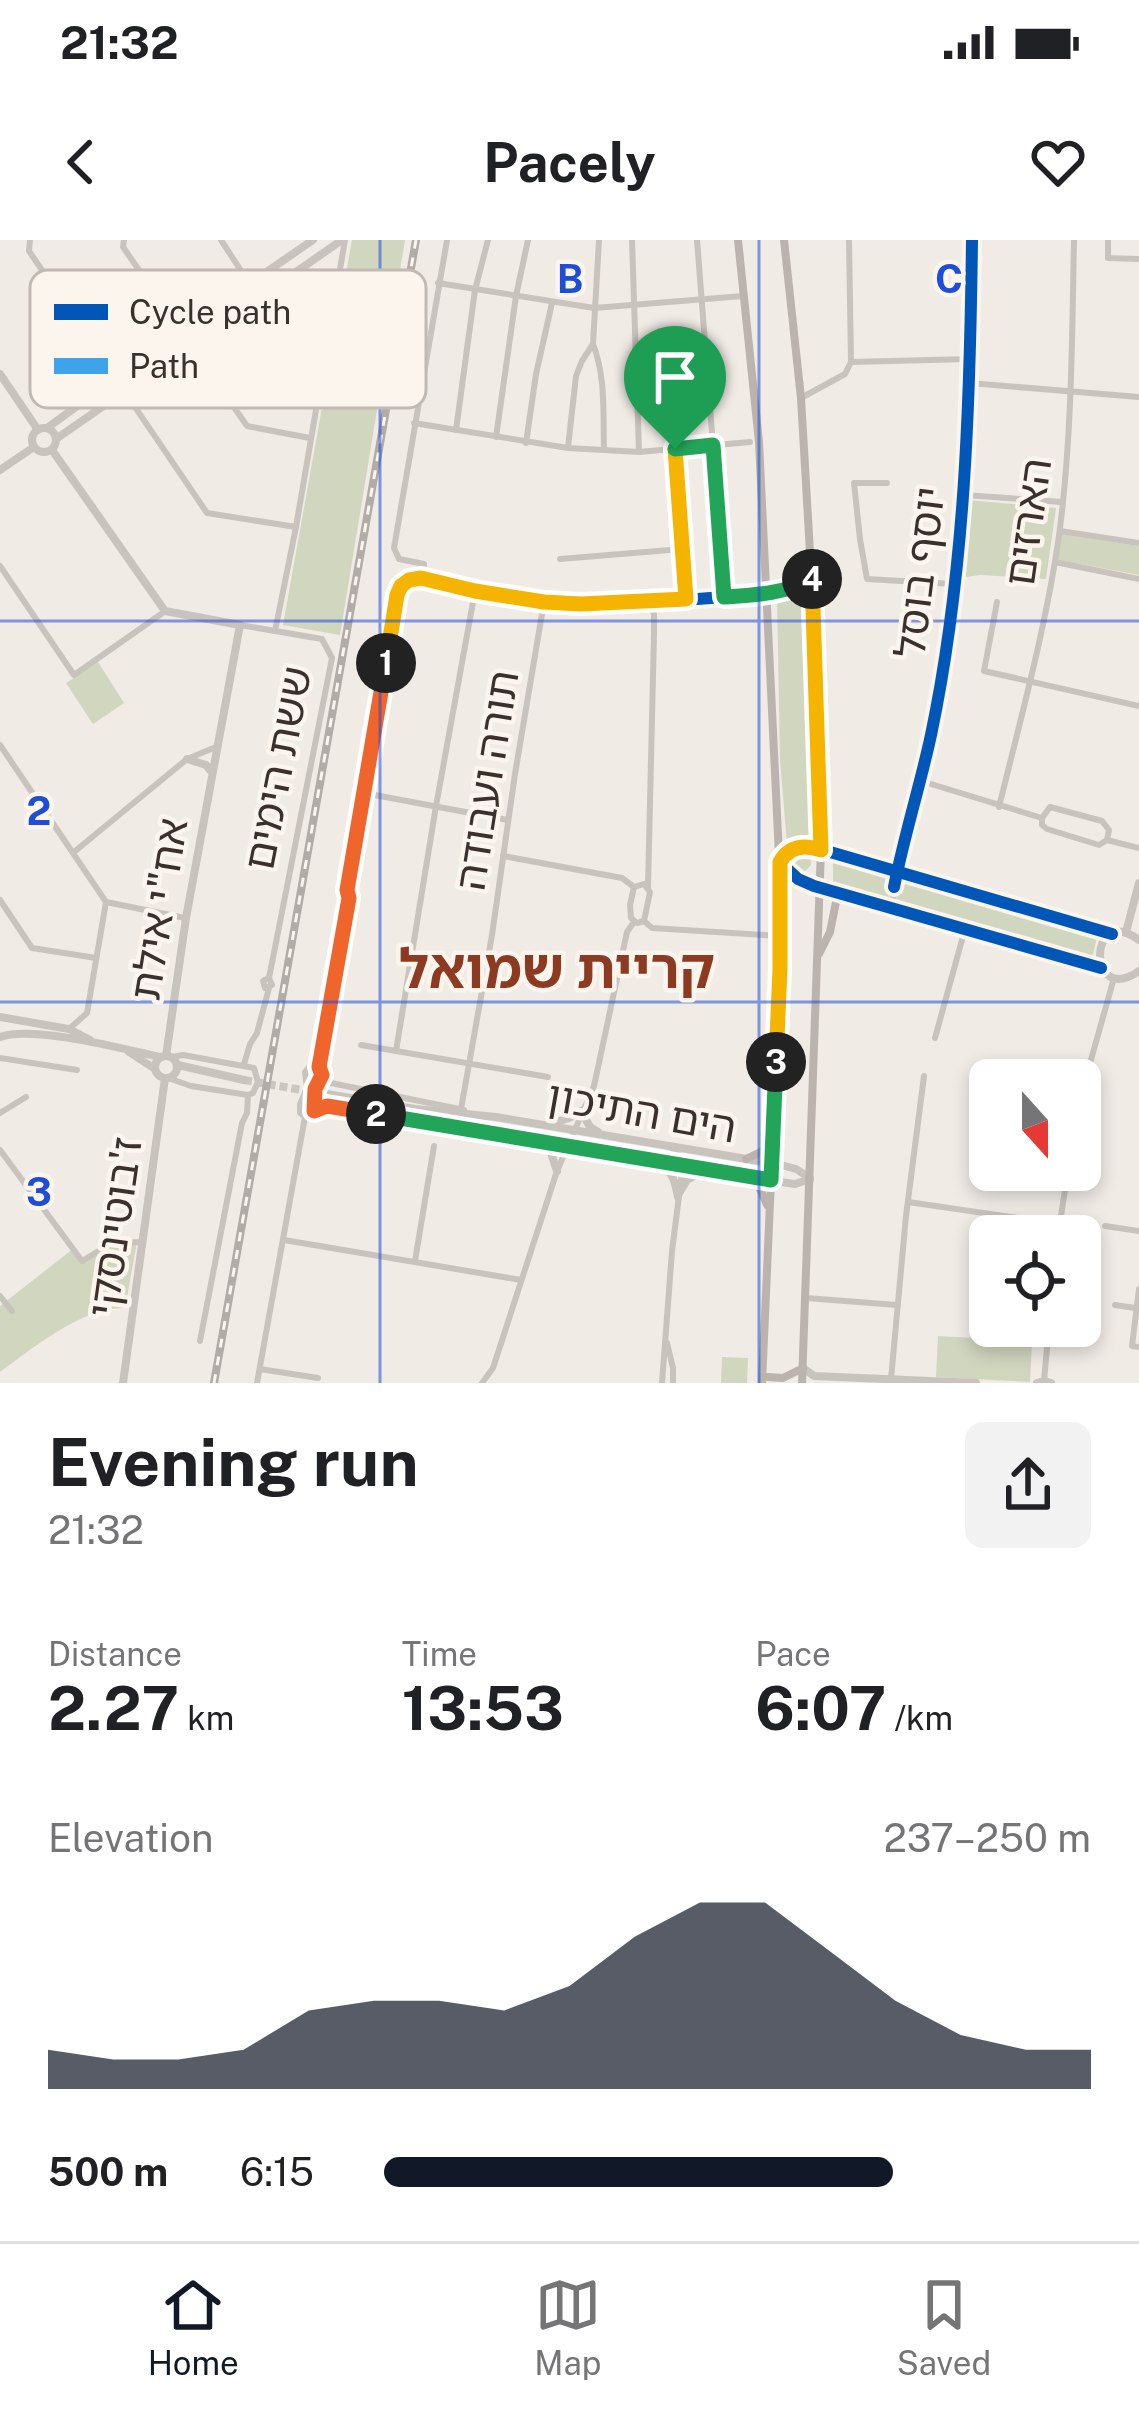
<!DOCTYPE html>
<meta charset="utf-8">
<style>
:root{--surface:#fff;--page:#f2f2f2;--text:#202124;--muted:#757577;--line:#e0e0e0;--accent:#111827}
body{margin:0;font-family:"Public Sans","Noto Sans Hebrew",sans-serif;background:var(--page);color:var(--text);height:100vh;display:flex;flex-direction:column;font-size:45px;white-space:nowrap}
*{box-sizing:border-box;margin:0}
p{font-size:39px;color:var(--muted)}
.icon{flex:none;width:66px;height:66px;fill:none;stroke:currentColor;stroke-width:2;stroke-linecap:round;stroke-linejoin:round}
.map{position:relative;height:1143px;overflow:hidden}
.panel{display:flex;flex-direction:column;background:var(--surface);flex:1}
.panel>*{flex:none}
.needle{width:78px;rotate:159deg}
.tools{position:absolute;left:969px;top:819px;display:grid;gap:24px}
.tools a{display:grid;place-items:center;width:132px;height:132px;border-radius:18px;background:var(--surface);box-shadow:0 6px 18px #0003;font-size:60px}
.pin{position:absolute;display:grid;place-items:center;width:102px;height:102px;color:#fff;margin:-123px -51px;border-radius:50% 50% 50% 0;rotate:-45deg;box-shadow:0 0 12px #0007}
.pin .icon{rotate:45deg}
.km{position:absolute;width:60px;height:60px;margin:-30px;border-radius:50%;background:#222;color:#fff;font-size:33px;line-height:60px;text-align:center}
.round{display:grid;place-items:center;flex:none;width:126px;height:126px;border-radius:18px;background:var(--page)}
.headline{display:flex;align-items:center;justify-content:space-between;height:204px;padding:0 48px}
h1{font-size:66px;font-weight:700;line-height:90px}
.figures{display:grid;grid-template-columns:repeat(3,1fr);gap:18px;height:204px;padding:12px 48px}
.figures div{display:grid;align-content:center}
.figures b{font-size:60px;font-weight:700}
.figures small{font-size:33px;font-weight:400}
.figures p{font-size:33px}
.chart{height:336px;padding:24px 48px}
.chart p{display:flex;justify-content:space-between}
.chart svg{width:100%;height:216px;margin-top:12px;fill:var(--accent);opacity:.7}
ul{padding:0 48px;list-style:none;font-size:39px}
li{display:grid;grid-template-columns:192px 144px 1fr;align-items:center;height:90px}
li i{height:30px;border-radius:15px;background:var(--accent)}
.status{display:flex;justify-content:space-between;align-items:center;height:84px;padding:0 60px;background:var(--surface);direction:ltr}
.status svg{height:33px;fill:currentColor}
header{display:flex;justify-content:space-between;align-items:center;height:156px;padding:0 48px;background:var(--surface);font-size:54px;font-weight:700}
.menu{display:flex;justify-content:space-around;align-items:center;height:168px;border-top:3px solid var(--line);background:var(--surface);font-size:33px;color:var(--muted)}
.menu a{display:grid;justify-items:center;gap:6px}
.menu .selected{color:var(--accent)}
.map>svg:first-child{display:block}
.green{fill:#d1d6bf}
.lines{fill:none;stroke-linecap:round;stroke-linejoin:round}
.tertiary-tunnel{stroke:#ccc6c0;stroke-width:8;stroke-dasharray:8 4;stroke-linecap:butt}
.pedestrian{stroke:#c9c3be;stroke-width:4.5}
.minor{stroke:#c9c3be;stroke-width:6}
.tertiary{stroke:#c9c3be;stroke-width:8}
.secondary{stroke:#bab3ae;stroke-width:8}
.rail-casing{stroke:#b1aca8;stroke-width:8}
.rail{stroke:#fbf5ee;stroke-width:3;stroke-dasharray:9;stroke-linecap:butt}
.quiet{stroke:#3fa3eb;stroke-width:9;stroke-dasharray:18 9;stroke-linecap:butt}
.cycleway-casing{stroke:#fbf5ee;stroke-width:20}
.cycleway{stroke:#0057b8;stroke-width:12}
.split-1-casing{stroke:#fff;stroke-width:24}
.split-2-casing{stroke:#fff;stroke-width:24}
.split-3-casing{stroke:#fff;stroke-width:24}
.split-4-casing{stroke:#fff;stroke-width:24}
.split-5-casing{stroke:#fff;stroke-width:24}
.split-1{stroke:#f5b400;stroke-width:15}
.split-2{stroke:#f0652b;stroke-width:15}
.split-3{stroke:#22a559;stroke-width:15}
.split-4{stroke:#f5b400;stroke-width:15}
.split-5{stroke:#22a559;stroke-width:15}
.grid{fill:none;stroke:#1d4ed8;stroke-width:3;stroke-opacity:0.55}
.labels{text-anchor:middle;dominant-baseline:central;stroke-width:9;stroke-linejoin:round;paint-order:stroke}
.street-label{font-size:42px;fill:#3b302b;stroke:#fbf5ee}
.district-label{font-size:54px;font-weight:bold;fill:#8c3b22;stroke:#fbf5ee}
.key{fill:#fbf5ee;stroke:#c1bab4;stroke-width:3}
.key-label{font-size:33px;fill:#3b302b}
.grid-label{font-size:39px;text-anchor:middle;font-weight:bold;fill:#1d4ed8;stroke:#fbf5ee;stroke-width:9;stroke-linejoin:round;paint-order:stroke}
</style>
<div class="status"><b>21:32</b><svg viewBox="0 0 49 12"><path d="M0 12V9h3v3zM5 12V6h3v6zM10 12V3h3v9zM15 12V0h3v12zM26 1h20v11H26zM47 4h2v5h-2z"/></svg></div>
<header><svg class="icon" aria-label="back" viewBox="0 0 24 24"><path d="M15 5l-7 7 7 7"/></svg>Pacely<svg class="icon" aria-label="heart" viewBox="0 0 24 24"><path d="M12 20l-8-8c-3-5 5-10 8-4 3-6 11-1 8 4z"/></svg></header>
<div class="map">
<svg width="1139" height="1143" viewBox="0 0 1139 1143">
<rect width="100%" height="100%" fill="#f0ebe5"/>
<g class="green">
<polygon points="352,0 405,0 340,395 283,385"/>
<polygon points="968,260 1056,268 1046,339 980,335 959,338"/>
<polygon points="1062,294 1139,306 1139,335 1058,320"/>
<polygon points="803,354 811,625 802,634 795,634 789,629 780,519 777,359"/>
<polygon points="98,422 124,463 93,484 66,443"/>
<polygon points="833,615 895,632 888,663 833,648"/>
<polygon points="899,633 1099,689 1091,722 894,665"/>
<path d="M137 1002 125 1068C83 1067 34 1107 0 1132V1066L73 1009 83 1021 112 1003Z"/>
<polygon points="938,1096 1032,1101 1030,1142 936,1137"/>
<polygon points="722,1117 748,1118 747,1143 721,1143"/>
</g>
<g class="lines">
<polyline class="tertiary-tunnel" points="244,840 319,853"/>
<polyline class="pedestrian" points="713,205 724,355"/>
<g class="minor">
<polyline points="30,0 29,11 207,273 296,287"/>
<polyline points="124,0 123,7 247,186 310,198"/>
<polyline points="221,0 286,100 325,106"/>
<polyline points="632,0 639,212"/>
<polyline points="697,0 713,205"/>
<polyline points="849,0 851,122"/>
<polyline points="1108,0 1108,18 1139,19"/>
<polyline points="438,43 594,68 743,56"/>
<path d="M593 104C606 137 603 174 604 210"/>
<polyline points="969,143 1139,157"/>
<polyline points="801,158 845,134 851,122 970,119"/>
<polyline points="414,183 568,208 639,212 750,202"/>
<polyline points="456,190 475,50 488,0"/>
<polyline points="496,197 516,56 528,0"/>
<polyline points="526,203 536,134 552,63"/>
<polyline points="568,207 576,136 582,121 593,104 599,0"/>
<polyline points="675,209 686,359"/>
<polyline points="887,243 854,243 860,299 867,339 953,344"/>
<polyline points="964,255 1062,262"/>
<polyline points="1060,291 1139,303"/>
<polyline points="560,319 682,309"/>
<polyline points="1055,322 1139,339"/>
<polyline points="0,326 74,435 164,372"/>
<polyline points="423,339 424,324 399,319 394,308 447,0"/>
<polyline points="997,362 984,431 1139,466"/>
<polyline points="240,385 322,399 332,418 269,738"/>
<polyline points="275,391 296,287 345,0"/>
<polyline points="0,505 106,662"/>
<polyline points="918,540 1042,578 1042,585 1047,589 1099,605 1107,600 1139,608"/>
<polyline points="364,553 508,580"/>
<path d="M999 567C1021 477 1046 387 1059 296 1072 198 1072 99 1074 0"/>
<polyline points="1042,578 1050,567 1102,581 1109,590 1107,600"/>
<polyline points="74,612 187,519 216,507"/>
<polyline points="503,616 622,638 634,647"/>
<polygon points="644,644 650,652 644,681 637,683 631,678 630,665 634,647"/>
<polyline points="648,647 654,394 654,374 649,364"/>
<polyline points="0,660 32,708 96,718"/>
<polyline points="106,662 185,678"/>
<polyline points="891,667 911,569 931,497 953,344 963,254 970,119 972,0"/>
<polyline points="644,681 652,688 780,696"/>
<polygon points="269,738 272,745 265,748 263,741"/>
<polyline points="69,789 87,773 106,662"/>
<polyline points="935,798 965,689"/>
<polyline points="361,805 548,837"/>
<polyline points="396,811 436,566 475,351"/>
<polyline points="0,818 77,830"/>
<polyline points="244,824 250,804 257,793 269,748"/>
<polyline points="311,826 342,657 347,650"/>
<polygon points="317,826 322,835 314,853 314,871 305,877 300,873 300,864 307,848 305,832 309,827"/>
<path d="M319 828 349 659 347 650 397 354C400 348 401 343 408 340 417 336 500 355 517 358 600 370 684 359 767 354"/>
<polyline points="322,835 331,843 464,870"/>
<polyline points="168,838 191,846 248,855 253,853 258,842 254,828 183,815 172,817"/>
<polyline points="1080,859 1114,738"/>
<polyline points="461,869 492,695 515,534 544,362"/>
<polyline points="314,871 327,866 470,888"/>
<polyline points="0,873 26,857"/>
<polyline points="0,910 82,1021 112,1003 143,1002"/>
<polyline points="908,962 1059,984"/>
<polyline points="1105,986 1139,991"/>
<polyline points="1058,996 1068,930"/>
<polyline points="284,1000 521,1040"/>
<polyline points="415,1021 434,906"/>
<polyline points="1139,1049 1132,1106 1139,1107"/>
<polyline points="0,1056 12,1071"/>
<polyline points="806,1058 897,1065"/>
<polyline points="1080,1063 1095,1064"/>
<polyline points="1115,1065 1135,1068"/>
<polyline points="200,1101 242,883 247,873 248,855"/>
<polyline points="667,1103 673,1128 673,1143"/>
<polyline points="260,1129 318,1138"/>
<polyline points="891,1139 906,976 924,836"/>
<polyline points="1044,1141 1049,1086"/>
<polyline points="257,1143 305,877"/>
<polyline points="482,1143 493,1128 557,931 594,846 627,692 634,682"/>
<polyline points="662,1143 672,1011 683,925 679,915 671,908"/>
</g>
<g class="tertiary">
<polyline points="0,134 38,190"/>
<circle cx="44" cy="200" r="12"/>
<polyline points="47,188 182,90 313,0"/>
<polyline points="56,199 342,0"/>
<polyline points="52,210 165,371 240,385 186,678 166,816"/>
<polyline points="0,230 34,207"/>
<polyline points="187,519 206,525 210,530"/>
<polyline points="1126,692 1139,643"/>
<path d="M1139 700C1087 662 1087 768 1139 731"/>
<polyline points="1101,728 814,646 798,639 780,622 791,610 813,607 1112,694"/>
<polyline points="0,777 69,789 90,800"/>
<path d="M0 797C33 785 124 809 160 817"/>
<polyline points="129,812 155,829"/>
<circle cx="166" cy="827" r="11"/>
<polyline points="178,825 244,840"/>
<polyline points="321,853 415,869 496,877 777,924 796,929 810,938"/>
<path d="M436 876C553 909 675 926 795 944L810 939"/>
<polyline points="550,884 569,878 581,871 590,887 598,892"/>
<polyline points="537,901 551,913 557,931"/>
<path d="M660 923C673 933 675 941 678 957"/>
<polyline points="678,955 687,940 705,930"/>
<polyline points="803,1128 814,1136 976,1143"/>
<polyline points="123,1143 165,838"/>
<polyline points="1037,1143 1044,1141 1051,1143"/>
</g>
<g class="secondary">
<polyline points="738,0 759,202 780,636 779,761 762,1143"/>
<polyline points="784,0 801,158 816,415 821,609 802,1143"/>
<polyline points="768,354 791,349 811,339"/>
<polyline points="823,594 832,608 841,615"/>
<polyline points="819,714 830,692 838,652"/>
<polyline points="746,919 767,909 773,902"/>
<polyline points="748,936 760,949 767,965"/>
<polyline points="767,1137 783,1138 803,1128"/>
</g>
<defs>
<polyline id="rail" points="214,1143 416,0"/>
</defs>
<use href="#rail" class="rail-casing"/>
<use href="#rail" class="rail"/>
<polyline class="quiet" points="713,205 724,357"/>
<defs>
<g id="cycleway">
<path d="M894 647C904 596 920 546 931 495 965 333 970 165 972 0"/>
<polyline points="1101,728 814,646 798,639 780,622 791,610 813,607 1112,694"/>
<path d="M319 828 349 659 347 650 397 354C400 348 401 343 408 340 417 336 500 355 517 358 600 370 685 359 768 354"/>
</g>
</defs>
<use href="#cycleway" class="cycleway-casing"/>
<use href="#cycleway" class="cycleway"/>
</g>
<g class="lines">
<defs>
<polyline id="split-1" points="386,423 397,355 401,346 409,340 421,338 475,351 544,362 581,364 686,359 675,209"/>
<polyline id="split-2" points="376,874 327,866 314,871 315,849 322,835 319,827 349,658 347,650 386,423"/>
<polyline id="split-3" points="376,874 771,940 776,822"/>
<path id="split-4" d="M776 822 780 728V622C789 606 804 604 821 610L812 339"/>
<path id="split-5" d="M675 209 713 205 724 357C755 355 784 354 812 339"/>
</defs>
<use href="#split-1" class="split-1-casing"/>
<use href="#split-2" class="split-2-casing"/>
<use href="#split-3" class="split-3-casing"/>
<use href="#split-4" class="split-4-casing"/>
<use href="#split-5" class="split-5-casing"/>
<use href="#split-1" class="split-1"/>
<use href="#split-2" class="split-2"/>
<use href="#split-3" class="split-3"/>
<use href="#split-4" class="split-4"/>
<use href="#split-5" class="split-5"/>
</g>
<path class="grid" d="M380 0V1143M759 0V1143M0 381H1139M0 762H1139"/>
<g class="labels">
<g class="street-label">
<text transform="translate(1027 282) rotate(-82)">הארזים</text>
<text transform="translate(919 332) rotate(-83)">יוסף בוסל</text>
<text transform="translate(277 528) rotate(-79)">ששת הימים</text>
<text transform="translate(486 540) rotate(-81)">תורה ועבודה</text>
<text transform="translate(158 669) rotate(-81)">אח"י אילת</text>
<text transform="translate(642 871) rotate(10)">הים התיכון</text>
<text transform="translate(114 987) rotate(-82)">ז'בוטינסקי</text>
</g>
<g class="district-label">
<text x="557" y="728">קריית שמואל</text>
</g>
</g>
<rect x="30" y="30" width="396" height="138" rx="18" class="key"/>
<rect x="54" y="64" width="54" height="16" fill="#0057b8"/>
<rect x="54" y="118" width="54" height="16" fill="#3fa3eb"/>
<g class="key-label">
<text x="129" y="84">Cycle path</text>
<text x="129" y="138">Path</text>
</g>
<g class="grid-label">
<text x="570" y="53">B</text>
<text x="949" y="53">C</text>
<text x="39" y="585">2</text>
<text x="39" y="966">3</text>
</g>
</svg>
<div class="tools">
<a><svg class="needle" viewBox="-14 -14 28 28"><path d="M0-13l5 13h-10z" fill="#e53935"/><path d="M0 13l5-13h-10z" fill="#757577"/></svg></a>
<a><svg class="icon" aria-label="locate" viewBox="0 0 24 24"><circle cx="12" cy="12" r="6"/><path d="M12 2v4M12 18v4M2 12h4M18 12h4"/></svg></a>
</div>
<div class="pin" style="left:675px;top:209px;background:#1e9e55"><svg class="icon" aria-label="arrive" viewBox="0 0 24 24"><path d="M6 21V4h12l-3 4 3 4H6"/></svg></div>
<b class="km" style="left:386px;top:423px">1</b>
<b class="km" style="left:376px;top:874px">2</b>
<b class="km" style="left:776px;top:822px">3</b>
<b class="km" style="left:812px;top:339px">4</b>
</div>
<section class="panel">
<div class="headline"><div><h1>Evening run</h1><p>21:32</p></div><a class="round"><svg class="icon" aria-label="share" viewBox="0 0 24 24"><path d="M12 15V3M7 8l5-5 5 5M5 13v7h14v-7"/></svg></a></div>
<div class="figures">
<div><p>Distance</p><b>2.27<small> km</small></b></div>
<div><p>Time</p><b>13:53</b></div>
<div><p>Pace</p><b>6:07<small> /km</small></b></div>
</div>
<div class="chart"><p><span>Elevation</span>237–250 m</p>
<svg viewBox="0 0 160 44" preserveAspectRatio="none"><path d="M0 44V36L10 38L20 38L30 36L40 28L50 26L60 26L70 28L80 23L90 13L100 6L110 6L120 16L130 26L140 33L150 36L160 36V44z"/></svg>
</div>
<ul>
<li><b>500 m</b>6:15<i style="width:72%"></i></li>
</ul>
</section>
<nav class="menu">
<a class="selected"><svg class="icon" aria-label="home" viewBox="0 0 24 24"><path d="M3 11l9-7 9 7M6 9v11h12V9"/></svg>Home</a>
<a><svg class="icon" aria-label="map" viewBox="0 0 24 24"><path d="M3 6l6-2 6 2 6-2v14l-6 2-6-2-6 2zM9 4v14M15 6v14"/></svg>Map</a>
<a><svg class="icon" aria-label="saved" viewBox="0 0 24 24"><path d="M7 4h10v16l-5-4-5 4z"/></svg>Saved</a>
</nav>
